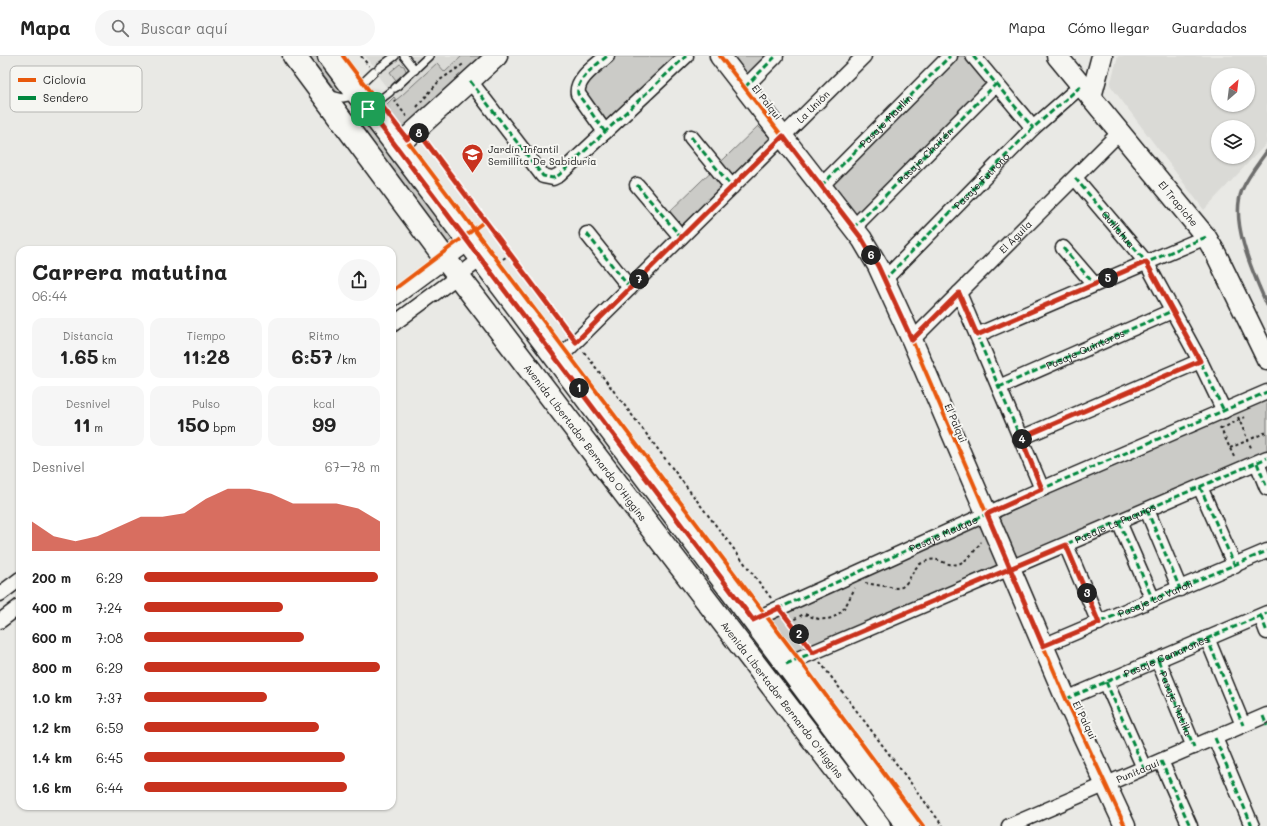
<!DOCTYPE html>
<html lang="es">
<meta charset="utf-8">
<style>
:root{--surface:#fff;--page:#f6f6f6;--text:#222;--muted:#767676;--line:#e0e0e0;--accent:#c8321e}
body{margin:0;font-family:Mali,sans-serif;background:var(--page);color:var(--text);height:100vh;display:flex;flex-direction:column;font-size:15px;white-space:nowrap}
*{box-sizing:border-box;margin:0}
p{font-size:13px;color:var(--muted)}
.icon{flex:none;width:22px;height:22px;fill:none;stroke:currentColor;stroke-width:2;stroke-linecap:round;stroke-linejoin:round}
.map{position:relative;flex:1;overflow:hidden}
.drawer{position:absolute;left:16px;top:190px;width:380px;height:564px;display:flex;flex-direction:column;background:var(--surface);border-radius:12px;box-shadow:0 1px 3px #0004}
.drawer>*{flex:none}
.needle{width:26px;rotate:28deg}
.tools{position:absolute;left:1211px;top:12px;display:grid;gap:8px}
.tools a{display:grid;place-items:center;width:44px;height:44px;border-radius:50%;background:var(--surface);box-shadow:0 1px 3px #0004;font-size:20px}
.pin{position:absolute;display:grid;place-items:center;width:34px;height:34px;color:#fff;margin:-17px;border-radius:8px;box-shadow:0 2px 6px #0006}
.km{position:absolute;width:20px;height:20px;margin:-10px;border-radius:50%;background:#222;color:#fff;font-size:11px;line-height:20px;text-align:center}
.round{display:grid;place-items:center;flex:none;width:42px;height:42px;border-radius:21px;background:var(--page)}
.head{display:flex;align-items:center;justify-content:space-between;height:68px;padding:0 16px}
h1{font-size:22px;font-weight:800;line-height:30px}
.stats{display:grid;grid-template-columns:repeat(3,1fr);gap:6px;height:68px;padding:4px 16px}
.stats div{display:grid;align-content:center;border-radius:10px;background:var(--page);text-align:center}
.stats b{font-size:20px;font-weight:800}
.stats small{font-size:11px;font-weight:400}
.stats p{font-size:11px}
.chart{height:112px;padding:8px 16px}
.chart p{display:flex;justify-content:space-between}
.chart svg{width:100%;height:72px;margin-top:4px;fill:var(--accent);opacity:.7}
ul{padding:0 16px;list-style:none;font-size:13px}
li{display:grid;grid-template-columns:64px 48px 1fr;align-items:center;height:30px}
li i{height:10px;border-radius:5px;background:var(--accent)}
header{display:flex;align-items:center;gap:24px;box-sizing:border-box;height:56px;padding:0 20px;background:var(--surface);border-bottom:1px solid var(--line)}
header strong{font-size:19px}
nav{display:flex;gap:22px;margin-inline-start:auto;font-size:14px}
.search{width:280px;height:36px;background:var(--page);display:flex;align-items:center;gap:10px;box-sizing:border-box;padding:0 14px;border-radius:22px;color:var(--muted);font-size:15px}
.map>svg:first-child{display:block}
.built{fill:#dadad6;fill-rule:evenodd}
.green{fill:#cbcbc7;stroke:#747472}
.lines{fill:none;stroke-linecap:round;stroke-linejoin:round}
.stream{stroke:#6d6d6c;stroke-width:3.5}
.lane-casing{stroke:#1c1c1c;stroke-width:10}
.street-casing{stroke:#1c1c1c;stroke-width:17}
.secondary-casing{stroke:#1c1c1c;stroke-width:23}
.primary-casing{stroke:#1c1c1c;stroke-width:25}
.path{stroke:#1c1c1c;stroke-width:2;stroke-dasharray:3 3;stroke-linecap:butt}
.lane{stroke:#f6f6f2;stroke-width:7}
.street{stroke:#f6f6f2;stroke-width:14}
.secondary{stroke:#f6f6f2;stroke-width:20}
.primary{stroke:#f6f6f2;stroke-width:22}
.quiet{stroke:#00873e;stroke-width:3;stroke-dasharray:6 3;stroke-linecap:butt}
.cycleway-casing{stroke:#f6f6f2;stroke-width:6}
.cycleway{stroke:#e8590c;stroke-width:4}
.route-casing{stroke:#fff;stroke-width:8}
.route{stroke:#c8321e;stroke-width:5}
.labels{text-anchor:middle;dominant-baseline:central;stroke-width:4;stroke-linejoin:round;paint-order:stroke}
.street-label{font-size:10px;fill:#1c1c1c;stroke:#f6f6f2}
.poi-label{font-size:10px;fill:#1c1c1c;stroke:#f6f6f2;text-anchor:start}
.key{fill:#f6f6f2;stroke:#b5b5b2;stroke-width:1}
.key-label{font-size:11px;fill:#1c1c1c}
</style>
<header>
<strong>Mapa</strong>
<div class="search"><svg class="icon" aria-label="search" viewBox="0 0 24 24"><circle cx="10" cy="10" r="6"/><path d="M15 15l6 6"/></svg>Buscar aquí</div>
<nav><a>Mapa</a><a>Cómo llegar</a><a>Guardados</a></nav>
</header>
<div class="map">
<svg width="1267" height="770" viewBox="0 0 1267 770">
<rect width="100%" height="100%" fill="#e9e9e5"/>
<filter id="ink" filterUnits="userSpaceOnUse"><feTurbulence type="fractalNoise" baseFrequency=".025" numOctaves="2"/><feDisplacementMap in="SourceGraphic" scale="8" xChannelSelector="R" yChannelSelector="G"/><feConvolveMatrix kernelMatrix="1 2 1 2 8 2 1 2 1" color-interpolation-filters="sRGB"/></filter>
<g filter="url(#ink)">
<g class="built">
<polygon points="365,0 462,0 445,16 437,7 396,44 372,12 374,10"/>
<path d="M1118 0H1267V87L1204 154 1110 29ZM1218 19H1248V49H1218ZM1218 71H1248V101H1218Z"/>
</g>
<g class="green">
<polygon points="309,0 321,0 347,38 340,40"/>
<polygon points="462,0 485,0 404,76 399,76 384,55 385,50 394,41 396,44 401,40 437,7 445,16"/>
<polygon points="615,0 680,0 606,69 585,36 587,26"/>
<polygon points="730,0 769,0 747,21"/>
<polygon points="955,0 966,0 990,26 855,164 829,131"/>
<polygon points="400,8 404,10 407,17 398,27 390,16"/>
<polygon points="364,62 456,180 445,189 361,69 360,65"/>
<polygon points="758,70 771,83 682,170 668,157"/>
<polygon points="1267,343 1267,399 793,603 763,556"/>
</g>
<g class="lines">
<path class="stream" d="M1267 95C1258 108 1248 120 1242 134 1229 166 1254 219 1267 249"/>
<defs>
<g id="lane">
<polyline points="404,0 415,14"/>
<polyline points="379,12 395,0"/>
<polyline points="395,32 429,0"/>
<polyline points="331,39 343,42 348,41 374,16"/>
<polyline points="351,71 355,63 390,36"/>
</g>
<g id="street">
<polyline points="973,0 1033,72"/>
<polyline points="470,25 543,120 553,122 559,119 686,0"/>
<polyline points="745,31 776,0"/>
<path d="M605 76 578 38C575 23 597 9 607 0"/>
<polyline points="691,81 732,131"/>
<path id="s1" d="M1075 122 1146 206 1200 305 1224 355"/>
<polyline points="637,129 681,181"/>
<polyline points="821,130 950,0"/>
<path id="s2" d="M853 172 996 28"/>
<polyline points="587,178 630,232"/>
<polyline points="1063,192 1094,228"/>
<path id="s3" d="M884 224 1033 72 1081 30"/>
<polyline points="959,237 1042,433"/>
<polyline points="392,244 469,187"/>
<polyline points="392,269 481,203"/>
<polyline points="977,279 1206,181"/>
<path id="s4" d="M912 284 1119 77"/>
<path id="s5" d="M557 304 864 0"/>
<polyline points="999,331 1172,255"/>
<polyline points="1021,382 1200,305"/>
<polyline points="1257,407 1267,432"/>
<polyline points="1200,431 1235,510"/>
<polyline points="1147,454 1180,533"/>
<polyline points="1119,466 1153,544"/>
<polyline points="1066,489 1099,567"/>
<polyline points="0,538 20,523"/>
<polyline points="1261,560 1267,576"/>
<polyline points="753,564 1042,433 1267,336"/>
<polyline points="0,565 20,550"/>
<polyline points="1207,582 1243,669"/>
<path id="s6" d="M1043 590 1267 495"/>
<polyline points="1158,604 1194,691"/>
<path id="s7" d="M786 608 1267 402"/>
<polyline points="1106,626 1144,712"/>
<path id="s8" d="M1066 643 1267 557"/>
<polyline points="1215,682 1252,770"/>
<polyline points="1161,705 1190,770"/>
<path id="s9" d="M1009 770 1267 659"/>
</g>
<g id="secondary">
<polyline points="720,0 862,183 878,210 912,284 1066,643 1125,770"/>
<path id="s10" d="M1057 0 1206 181 1216 198 1267 303"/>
<polyline points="1091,41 1102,0"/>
<polyline points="397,91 497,0"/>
</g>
<g id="primary">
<path id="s11" d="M294 0 446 204 879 770"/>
<polyline points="329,0 908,770"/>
</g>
</defs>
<use href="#lane" class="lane-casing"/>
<use href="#street" class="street-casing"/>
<use href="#secondary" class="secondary-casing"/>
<use href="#primary" class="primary-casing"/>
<g class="path">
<polyline points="361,0 369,10"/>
<polyline points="394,44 407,61"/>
<polyline points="417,51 440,24 465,7"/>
<polyline points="426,86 569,276"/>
<polyline points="503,203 510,198"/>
<polyline points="584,296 771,542"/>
<polyline points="1238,361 1252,394"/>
<polyline points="1220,371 1235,403"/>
<polyline points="1221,373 1245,361"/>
<polyline points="1230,392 1267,376"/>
<path d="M865 527 896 532 902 531C911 525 912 512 922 507 936 500 937 505 949 508 963 512 974 496 981 486"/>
<polyline points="786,562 805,586"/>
<path d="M789 566 804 558C809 559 813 562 819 563 842 565 846 548 855 532"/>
<polyline points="820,606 943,770"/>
</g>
<use href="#lane" class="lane"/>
<use href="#street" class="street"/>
<use href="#secondary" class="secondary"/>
<use href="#primary" class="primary"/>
<g class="quiet">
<polyline points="973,0 1033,72"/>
<polyline points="470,25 543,120 553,122 559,119 686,0"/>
<polyline points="745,31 776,0"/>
<path d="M605 76 578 38C575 23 597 9 607 0"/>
<polyline points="691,81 732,131"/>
<polyline points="1075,122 1146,206 1200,305 1224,355"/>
<polyline points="637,129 681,181"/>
<path id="s12" d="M821 130 950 0"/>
<polyline points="853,172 996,28"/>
<polyline points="587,178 630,232"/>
<polyline points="1063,192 1094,228"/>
<polyline points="884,224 1033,72 1081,30"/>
<polyline points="959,237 1042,433"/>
<polyline points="977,279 1206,181"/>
<path id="s13" d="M999 331 1172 255"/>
<polyline points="1021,382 1200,305"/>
<polyline points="1257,407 1267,432"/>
<polyline points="1200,431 1235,510"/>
<polyline points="1147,454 1180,533"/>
<polyline points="1119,466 1153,544"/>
<polyline points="1066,489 1099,567"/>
<polyline points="1261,560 1267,576"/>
<path id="s14" d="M753 564 1042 433 1267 336"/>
<polyline points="1207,582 1243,669"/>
<polyline points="1043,590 1267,495"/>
<path id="s15" d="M1158 604 1194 691"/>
<polyline points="786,608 1267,402"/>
<polyline points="1106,626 1144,712"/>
<polyline points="1066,643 1267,557"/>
<polyline points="1263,660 1267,670"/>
<polyline points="1215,682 1252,770"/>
<polyline points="1161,705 1190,770"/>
</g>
<defs>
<g id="cycleway">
<polyline points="343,0 798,602 923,770"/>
<polyline points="720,0 862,183 878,210 912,284 1066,643 1125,770"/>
<polyline points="392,235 485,165"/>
</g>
</defs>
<use href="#cycleway" class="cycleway-casing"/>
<use href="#cycleway" class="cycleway"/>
</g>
</g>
<g class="lines" filter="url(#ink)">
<defs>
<polyline id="route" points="368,53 753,564 779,552 813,596 1066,489 1099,567 1043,590 987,458 1042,433 1021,382 1200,305 1146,206 977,279 959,237 912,284 878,210 862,183 783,80 576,286 417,74 407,83 378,45 368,53"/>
</defs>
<use href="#route" class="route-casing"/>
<use href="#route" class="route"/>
</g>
<defs>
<symbol id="school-pin" viewBox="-11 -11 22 30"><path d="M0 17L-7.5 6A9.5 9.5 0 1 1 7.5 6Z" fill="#c8321e" stroke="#f6f6f2"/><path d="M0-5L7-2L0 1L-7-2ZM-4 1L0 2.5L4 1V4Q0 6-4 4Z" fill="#fff"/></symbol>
</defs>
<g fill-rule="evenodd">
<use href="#school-pin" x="460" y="86" width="25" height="34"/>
</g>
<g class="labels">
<g class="street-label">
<text transform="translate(767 46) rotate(52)">El Palqui</text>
<text stroke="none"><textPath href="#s5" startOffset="360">La Unión</textPath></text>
<text stroke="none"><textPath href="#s12" startOffset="92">Pasaje Maullín</textPath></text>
<text stroke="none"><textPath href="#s2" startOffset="102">Pasaje Chaitén</textPath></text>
<text stroke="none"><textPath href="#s3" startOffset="139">Pasaje Futrono</textPath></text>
<text stroke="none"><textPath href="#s10" startOffset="191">El Trapiche</textPath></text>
<text stroke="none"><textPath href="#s1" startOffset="67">Quillahua</textPath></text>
<text stroke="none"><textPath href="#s4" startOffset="146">El Águila</textPath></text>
<text stroke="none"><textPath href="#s13" startOffset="94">Pasaje Quinteros</textPath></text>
<text transform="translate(956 367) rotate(67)">El Palqui</text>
<text stroke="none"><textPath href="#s11" startOffset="484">Avenida Libertador Bernardo O'Higgins</textPath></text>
<text stroke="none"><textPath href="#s7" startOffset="358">Pasaje Ls Puquios</textPath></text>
<text stroke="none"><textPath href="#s14" startOffset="209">Pasaje Mauque</textPath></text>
<text stroke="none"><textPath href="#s6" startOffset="122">Pasaje Lo Varoli</textPath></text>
<text stroke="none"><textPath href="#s8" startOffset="109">Pasaje Camarones</textPath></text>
<text stroke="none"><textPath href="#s11" startOffset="808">Avenida Libertador Bernardo O'Higgins</textPath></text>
<text stroke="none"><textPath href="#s15" startOffset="47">Pasaje Matilla</textPath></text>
<text transform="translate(1085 664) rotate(64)">El Palqui</text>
<text stroke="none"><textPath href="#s9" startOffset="140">Punitaqui</textPath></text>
</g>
<g class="poi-label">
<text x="488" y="93">Jardín Infantil<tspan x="488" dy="12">Semillita De Sabiduría</tspan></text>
</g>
</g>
<rect x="10" y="10" width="132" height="46" rx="6" class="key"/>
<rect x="18" y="22" width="18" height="4" fill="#e8590c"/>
<rect x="18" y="40" width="18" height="4" fill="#00873e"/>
<g class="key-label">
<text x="43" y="28">Ciclovía</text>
<text x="43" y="46">Sendero</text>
</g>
</svg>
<div class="tools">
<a><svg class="needle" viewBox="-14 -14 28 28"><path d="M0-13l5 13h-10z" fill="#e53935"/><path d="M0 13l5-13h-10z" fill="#767676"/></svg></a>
<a><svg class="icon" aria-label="layers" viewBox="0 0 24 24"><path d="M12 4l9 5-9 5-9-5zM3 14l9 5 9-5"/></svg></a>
</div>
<div class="pin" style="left:368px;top:53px;background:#1e9e55"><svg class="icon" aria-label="arrive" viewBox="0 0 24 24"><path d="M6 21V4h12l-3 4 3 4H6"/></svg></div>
<b class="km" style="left:579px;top:332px">1</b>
<b class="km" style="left:799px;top:578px">2</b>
<b class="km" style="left:1087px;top:537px">3</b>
<b class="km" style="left:1022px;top:383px">4</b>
<b class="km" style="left:1108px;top:222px">5</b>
<b class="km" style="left:871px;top:199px">6</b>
<b class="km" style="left:639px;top:223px">7</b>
<b class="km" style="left:419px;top:77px">8</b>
<section class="drawer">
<div class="head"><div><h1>Carrera matutina</h1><p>06:44</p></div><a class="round"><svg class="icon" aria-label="share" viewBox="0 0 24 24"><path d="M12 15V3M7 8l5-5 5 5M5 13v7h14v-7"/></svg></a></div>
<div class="stats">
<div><p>Distancia</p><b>1.65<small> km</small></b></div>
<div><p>Tiempo</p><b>11:28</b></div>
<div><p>Ritmo</p><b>6:57<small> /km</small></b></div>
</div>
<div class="stats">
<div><p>Desnivel</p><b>11<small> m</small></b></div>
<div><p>Pulso</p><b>150<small> bpm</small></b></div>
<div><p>kcal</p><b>99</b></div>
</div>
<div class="chart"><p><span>Desnivel</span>67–78 m</p>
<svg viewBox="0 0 160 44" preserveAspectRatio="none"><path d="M0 44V26L10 35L20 38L30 35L40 29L50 23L60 23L70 21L80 12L90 6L100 6L110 9L120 15L130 15L140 15L150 18L160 26V44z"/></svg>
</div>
<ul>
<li><b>200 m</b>6:29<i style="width:99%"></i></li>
<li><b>400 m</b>7:24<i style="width:59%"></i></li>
<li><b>600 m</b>7:08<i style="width:68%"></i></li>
<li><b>800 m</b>6:29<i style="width:100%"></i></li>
<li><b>1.0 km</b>7:37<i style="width:52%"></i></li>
<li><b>1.2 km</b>6:59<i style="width:74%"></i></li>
<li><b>1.4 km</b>6:45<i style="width:85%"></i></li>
<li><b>1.6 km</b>6:44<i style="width:86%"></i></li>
</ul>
</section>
</div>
